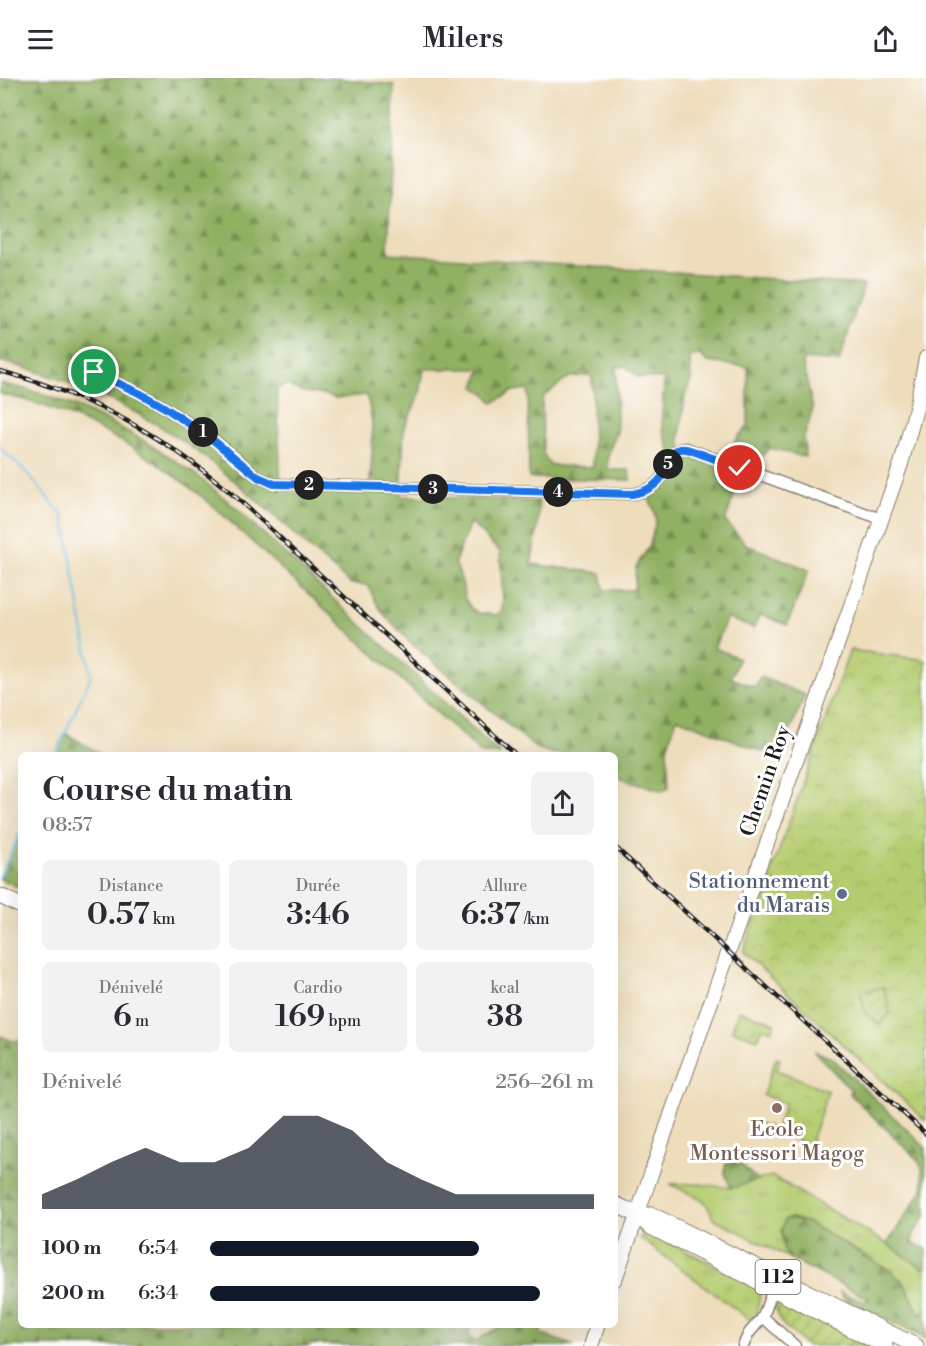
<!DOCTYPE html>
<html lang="fr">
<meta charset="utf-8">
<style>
:root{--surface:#fff;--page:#f2f2f3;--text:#2b2b33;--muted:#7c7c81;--accent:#111827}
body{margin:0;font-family:"Libre Bodoni",serif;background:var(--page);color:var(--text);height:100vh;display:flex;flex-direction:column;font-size:22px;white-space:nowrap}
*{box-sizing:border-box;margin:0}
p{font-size:20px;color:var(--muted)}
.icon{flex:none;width:33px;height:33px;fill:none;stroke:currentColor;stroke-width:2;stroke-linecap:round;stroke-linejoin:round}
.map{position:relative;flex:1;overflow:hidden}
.sheet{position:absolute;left:18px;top:674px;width:600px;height:576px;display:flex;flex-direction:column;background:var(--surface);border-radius:9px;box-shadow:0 6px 24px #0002}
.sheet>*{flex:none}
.pin{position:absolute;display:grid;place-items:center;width:51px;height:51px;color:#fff;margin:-26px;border:3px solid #fff;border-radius:50%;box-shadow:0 2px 6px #0007}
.km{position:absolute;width:30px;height:30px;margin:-15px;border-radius:50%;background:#222;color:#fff;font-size:16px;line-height:30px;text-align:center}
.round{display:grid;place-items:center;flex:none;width:63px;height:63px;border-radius:9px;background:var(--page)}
.overview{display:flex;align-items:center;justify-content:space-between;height:102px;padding:0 24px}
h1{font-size:33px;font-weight:600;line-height:45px}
.metrics{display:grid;grid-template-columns:repeat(3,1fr);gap:9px;height:102px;padding:6px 24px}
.metrics div{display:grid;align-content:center;border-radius:9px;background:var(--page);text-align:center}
.metrics b{font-size:30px;font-weight:600}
.metrics small{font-size:16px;font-weight:400}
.metrics p{font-size:16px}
.chart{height:168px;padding:12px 24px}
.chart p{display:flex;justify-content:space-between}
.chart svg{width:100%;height:108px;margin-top:6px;fill:var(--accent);opacity:.7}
ul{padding:0 24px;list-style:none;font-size:20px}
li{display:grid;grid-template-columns:96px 72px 1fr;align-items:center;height:45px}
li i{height:15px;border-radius:8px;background:var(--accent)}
header{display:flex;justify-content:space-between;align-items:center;height:78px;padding:0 24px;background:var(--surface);font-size:27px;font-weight:600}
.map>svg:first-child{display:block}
.grass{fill:url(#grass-tufts);stroke:#687446;stroke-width:1.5}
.forest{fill:url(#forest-firs);stroke:#56663f;stroke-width:1.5;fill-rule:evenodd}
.park{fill:url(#park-crowns);stroke:#687446;stroke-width:1.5}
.garden{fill:url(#garden-furrows);stroke:#687446;stroke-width:1.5}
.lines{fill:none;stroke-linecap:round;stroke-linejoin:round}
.stream{stroke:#6cc1e9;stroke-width:2}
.street-casing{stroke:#857c6c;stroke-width:13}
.secondary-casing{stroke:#857c6c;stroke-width:16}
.primary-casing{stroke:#857c6c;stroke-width:17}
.street{stroke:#fff;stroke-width:10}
.secondary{stroke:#fff;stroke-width:14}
.primary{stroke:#fff;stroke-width:15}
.rail-casing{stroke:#1c1c1c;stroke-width:4.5}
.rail{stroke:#fff;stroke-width:2;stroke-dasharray:7;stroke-linecap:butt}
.route-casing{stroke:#fff;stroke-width:12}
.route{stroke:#1a73e8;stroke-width:8}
.service-dot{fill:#5c6f8a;stroke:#fff;stroke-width:2}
.education-dot{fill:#8d6e63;stroke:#fff;stroke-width:2}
.labels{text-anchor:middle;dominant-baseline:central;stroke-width:6;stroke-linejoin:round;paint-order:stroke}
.shield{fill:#fff;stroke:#606060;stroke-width:1.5}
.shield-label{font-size:20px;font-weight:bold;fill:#1c1c1c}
.street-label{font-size:21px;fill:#1c1c1c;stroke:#fff}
.service-label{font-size:21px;fill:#4e5e75;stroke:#fff;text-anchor:end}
.education-label{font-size:21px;fill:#785e54;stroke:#fff}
</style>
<header><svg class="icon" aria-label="menu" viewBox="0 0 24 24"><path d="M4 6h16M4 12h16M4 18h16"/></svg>Milers<svg class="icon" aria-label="share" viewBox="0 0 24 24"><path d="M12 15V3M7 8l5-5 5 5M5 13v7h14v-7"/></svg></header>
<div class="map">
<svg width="926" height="1268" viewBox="0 0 926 1268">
<defs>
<pattern id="grass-tufts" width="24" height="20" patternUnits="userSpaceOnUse" patternTransform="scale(1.5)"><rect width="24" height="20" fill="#b5cc70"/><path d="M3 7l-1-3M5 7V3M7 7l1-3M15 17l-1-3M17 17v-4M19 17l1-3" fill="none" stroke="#9baf60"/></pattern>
<pattern id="forest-firs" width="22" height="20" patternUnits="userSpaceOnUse" patternTransform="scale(1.5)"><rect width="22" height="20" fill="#90b062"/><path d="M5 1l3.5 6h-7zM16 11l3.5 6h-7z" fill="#758e50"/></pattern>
<pattern id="park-crowns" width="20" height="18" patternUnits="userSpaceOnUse" patternTransform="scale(1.5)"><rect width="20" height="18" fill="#b5cc70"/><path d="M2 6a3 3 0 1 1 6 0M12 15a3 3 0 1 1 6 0" fill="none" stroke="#9baf60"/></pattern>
<pattern id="garden-furrows" width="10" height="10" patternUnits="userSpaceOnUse" patternTransform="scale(1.5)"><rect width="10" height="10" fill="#b5cc70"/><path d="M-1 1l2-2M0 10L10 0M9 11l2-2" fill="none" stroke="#9baf60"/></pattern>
</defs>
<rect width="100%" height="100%" fill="#fff"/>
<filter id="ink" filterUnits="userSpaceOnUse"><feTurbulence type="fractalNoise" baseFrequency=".0167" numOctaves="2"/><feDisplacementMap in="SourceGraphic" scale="12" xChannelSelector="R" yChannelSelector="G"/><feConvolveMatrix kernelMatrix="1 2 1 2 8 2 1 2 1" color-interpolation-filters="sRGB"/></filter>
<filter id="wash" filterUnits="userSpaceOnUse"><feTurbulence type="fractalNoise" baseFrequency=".008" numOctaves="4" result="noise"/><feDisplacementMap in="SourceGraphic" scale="24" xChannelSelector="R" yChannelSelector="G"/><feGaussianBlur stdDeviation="1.35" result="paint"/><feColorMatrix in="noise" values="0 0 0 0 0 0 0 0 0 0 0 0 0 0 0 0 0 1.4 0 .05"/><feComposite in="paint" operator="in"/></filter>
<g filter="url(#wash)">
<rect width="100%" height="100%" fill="#edb"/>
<g class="grass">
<polygon points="772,1098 887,1166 926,1192 926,1230 920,1239 909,1214 901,1201 784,1172 791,1181 713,1140 707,1127 703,1122 670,1106 699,1106 731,1110"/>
<polygon points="651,1155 757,1209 760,1218 754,1245 640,1160 645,1156"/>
</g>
<g class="forest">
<path d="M0 0H335L394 7 388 175 864 207 839 284 805 281 803 286 813 331 804 359 805 379 770 370 755 386 737 380 732 374C733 362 739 357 748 349V289L708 284 700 277 690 278 691 302 685 317 680 358 681 368 685 377 741 397 739 404 725 443 747 467 809 492 787 547 760 536 754 550 727 540 714 570 739 580 731 600 755 609 760 599 805 617 779 680 677 640 667 670 669 709 663 713 615 698V676H554L536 670 412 566 383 535 376 524 368 507 351 506C300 465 255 416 202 377 142 331 73 302 0 283ZM625 288 639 299 664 301 662 342 663 353 676 389C668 405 663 412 649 421L654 432 656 442 650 467 636 489 634 512H604L601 495 531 486 538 448 539 423 401 418 404 350 420 316 424 291H481L475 309 485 315 493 325 513 313 528 311 529 400 630 402 629 392H608V379L611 368 617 355 616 289ZM590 297 592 299 593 389 560 388 549 386 543 375 542 324 544 318 570 299ZM287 307 304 314 327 317 335 320 366 317C377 348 371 383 369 415L281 414 277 310ZM470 444 500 474 503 525 502 532 497 537 478 535 471 530 465 521 462 504 455 484Z"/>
<path d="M0 305C71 320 138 355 196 397 211 408 225 421 239 433L500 676H482L212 427C150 375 80 333 0 316Z"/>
<polygon points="65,655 100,676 56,676"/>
<polygon points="21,753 21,810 0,801 0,799"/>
<path d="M0 958 13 963 21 962V1246L74 1247 81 1252 90 1254 109 1255 114 1253 121 1246H471C468 1254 466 1260 476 1263L502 1247 543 1246 540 1256 575 1268H377L311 1266 309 1268H0Z"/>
<polygon points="814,973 832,980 926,1070 926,1137 913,1157 913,1166 926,1170 926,1192 887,1166 923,1111 922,1090 918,1082 850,1016 851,1012"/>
<path d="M734 1084 741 1087 758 1102 731 1110C728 1102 722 1094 726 1086Z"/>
<path d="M792 1140 809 1145 891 1193C907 1206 912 1220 920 1238L926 1230V1261L844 1221 840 1214 864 1224 869 1221 791 1181 784 1172 781 1153 785 1141Z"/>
</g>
<g class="park">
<polygon points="850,572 926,582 926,1043 743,874"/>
<polygon points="739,932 775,945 772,953 764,950 762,951 758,961 732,952"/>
<polygon points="776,980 780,981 777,992 828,1013 810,1066 786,1058 774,1059 756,1047 757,1045 776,1051 785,1025 763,1017"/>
</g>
<g class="garden">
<polygon points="884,909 890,934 880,947 865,935 861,914"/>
<path d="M781 1223 874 1268H806C795 1254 775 1248 776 1227Z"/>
</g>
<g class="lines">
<g class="stream">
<polyline points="0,370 25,393 64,439 91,598 56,676"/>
<polyline points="0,799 21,753"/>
</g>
</g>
</g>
<g filter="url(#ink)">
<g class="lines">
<defs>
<g id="street">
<path d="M94 294 139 315 164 329 213 361 258 399 274 406 632 416C645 414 656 409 663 397 670 385 670 371 686 370L881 441"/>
<polyline points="763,1239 795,1268"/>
<polyline points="743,1268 749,1255 763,1239 775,1205"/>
</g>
<g id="secondary">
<path d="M615 1201C636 1142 655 1083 676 1023L901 386 917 327 926 280"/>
<polyline points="591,1268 598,1246"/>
</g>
<g id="primary">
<polyline points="0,818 21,828"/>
<polyline points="615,1126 638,1137 649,1148 885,1268"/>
<polyline points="638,1137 652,1137 916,1268"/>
</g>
</defs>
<use href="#street" class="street-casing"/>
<use href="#secondary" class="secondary-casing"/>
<use href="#primary" class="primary-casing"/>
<use href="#street" class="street"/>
<use href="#secondary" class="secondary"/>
<use href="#primary" class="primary"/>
<defs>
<g id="rail">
<path d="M0 293C91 317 167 359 238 421L515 676"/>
<polyline points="615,769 926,1056"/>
</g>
</defs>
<use href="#rail" class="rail-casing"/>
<use href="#rail" class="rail"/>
</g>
</g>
<g class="lines" filter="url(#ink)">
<defs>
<path id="route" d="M94 294 139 315 164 329 213 362 258 399 274 406 632 416C645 414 656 409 663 397 671 384 669 366 690 372L740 390"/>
</defs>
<use href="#route" class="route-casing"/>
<use href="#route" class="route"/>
</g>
<circle class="service-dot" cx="842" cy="816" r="6"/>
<circle class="education-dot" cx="777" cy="1030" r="6"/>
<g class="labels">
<rect class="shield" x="755.5" y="1182" width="45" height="34" rx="4.5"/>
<g class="shield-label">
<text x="778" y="1199">112</text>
</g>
<g class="street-label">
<text transform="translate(766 703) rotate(-71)">Chemin Roy</text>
</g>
<g class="service-label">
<text x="830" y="804">Stationnement<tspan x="830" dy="24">du Marais</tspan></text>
</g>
<g class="education-label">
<text x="777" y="1052">Ecole<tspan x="777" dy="24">Montessori Magog</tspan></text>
</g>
</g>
</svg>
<div class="pin" style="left:94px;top:294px;background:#1e9e55"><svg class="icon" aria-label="arrive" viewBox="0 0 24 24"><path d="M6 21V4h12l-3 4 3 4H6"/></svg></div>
<div class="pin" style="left:740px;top:390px;background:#d93025"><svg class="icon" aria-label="check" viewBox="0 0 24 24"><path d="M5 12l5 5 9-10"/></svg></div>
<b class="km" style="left:203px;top:354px">1</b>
<b class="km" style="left:309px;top:407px">2</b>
<b class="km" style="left:433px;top:411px">3</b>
<b class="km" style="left:558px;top:414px">4</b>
<b class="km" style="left:668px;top:386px">5</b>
<section class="sheet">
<div class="overview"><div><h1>Course du matin</h1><p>08:57</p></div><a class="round"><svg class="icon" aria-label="share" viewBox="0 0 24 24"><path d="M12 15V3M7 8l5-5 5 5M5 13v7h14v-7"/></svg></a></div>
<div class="metrics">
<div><p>Distance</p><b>0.57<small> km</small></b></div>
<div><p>Durée</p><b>3:46</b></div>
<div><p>Allure</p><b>6:37<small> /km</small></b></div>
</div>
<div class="metrics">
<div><p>Dénivelé</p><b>6<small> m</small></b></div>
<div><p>Cardio</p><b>169<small> bpm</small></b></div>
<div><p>kcal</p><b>38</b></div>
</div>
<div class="chart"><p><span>Dénivelé</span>256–261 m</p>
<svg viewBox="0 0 160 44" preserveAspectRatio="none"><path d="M0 44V38L10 32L20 25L30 19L40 25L50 25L60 19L70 6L80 6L90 12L100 25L110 32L120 38L130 38L140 38L150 38L160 38V44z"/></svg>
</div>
<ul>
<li><b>100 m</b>6:54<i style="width:70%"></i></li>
<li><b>200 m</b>6:34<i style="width:86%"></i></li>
</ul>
</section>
</div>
